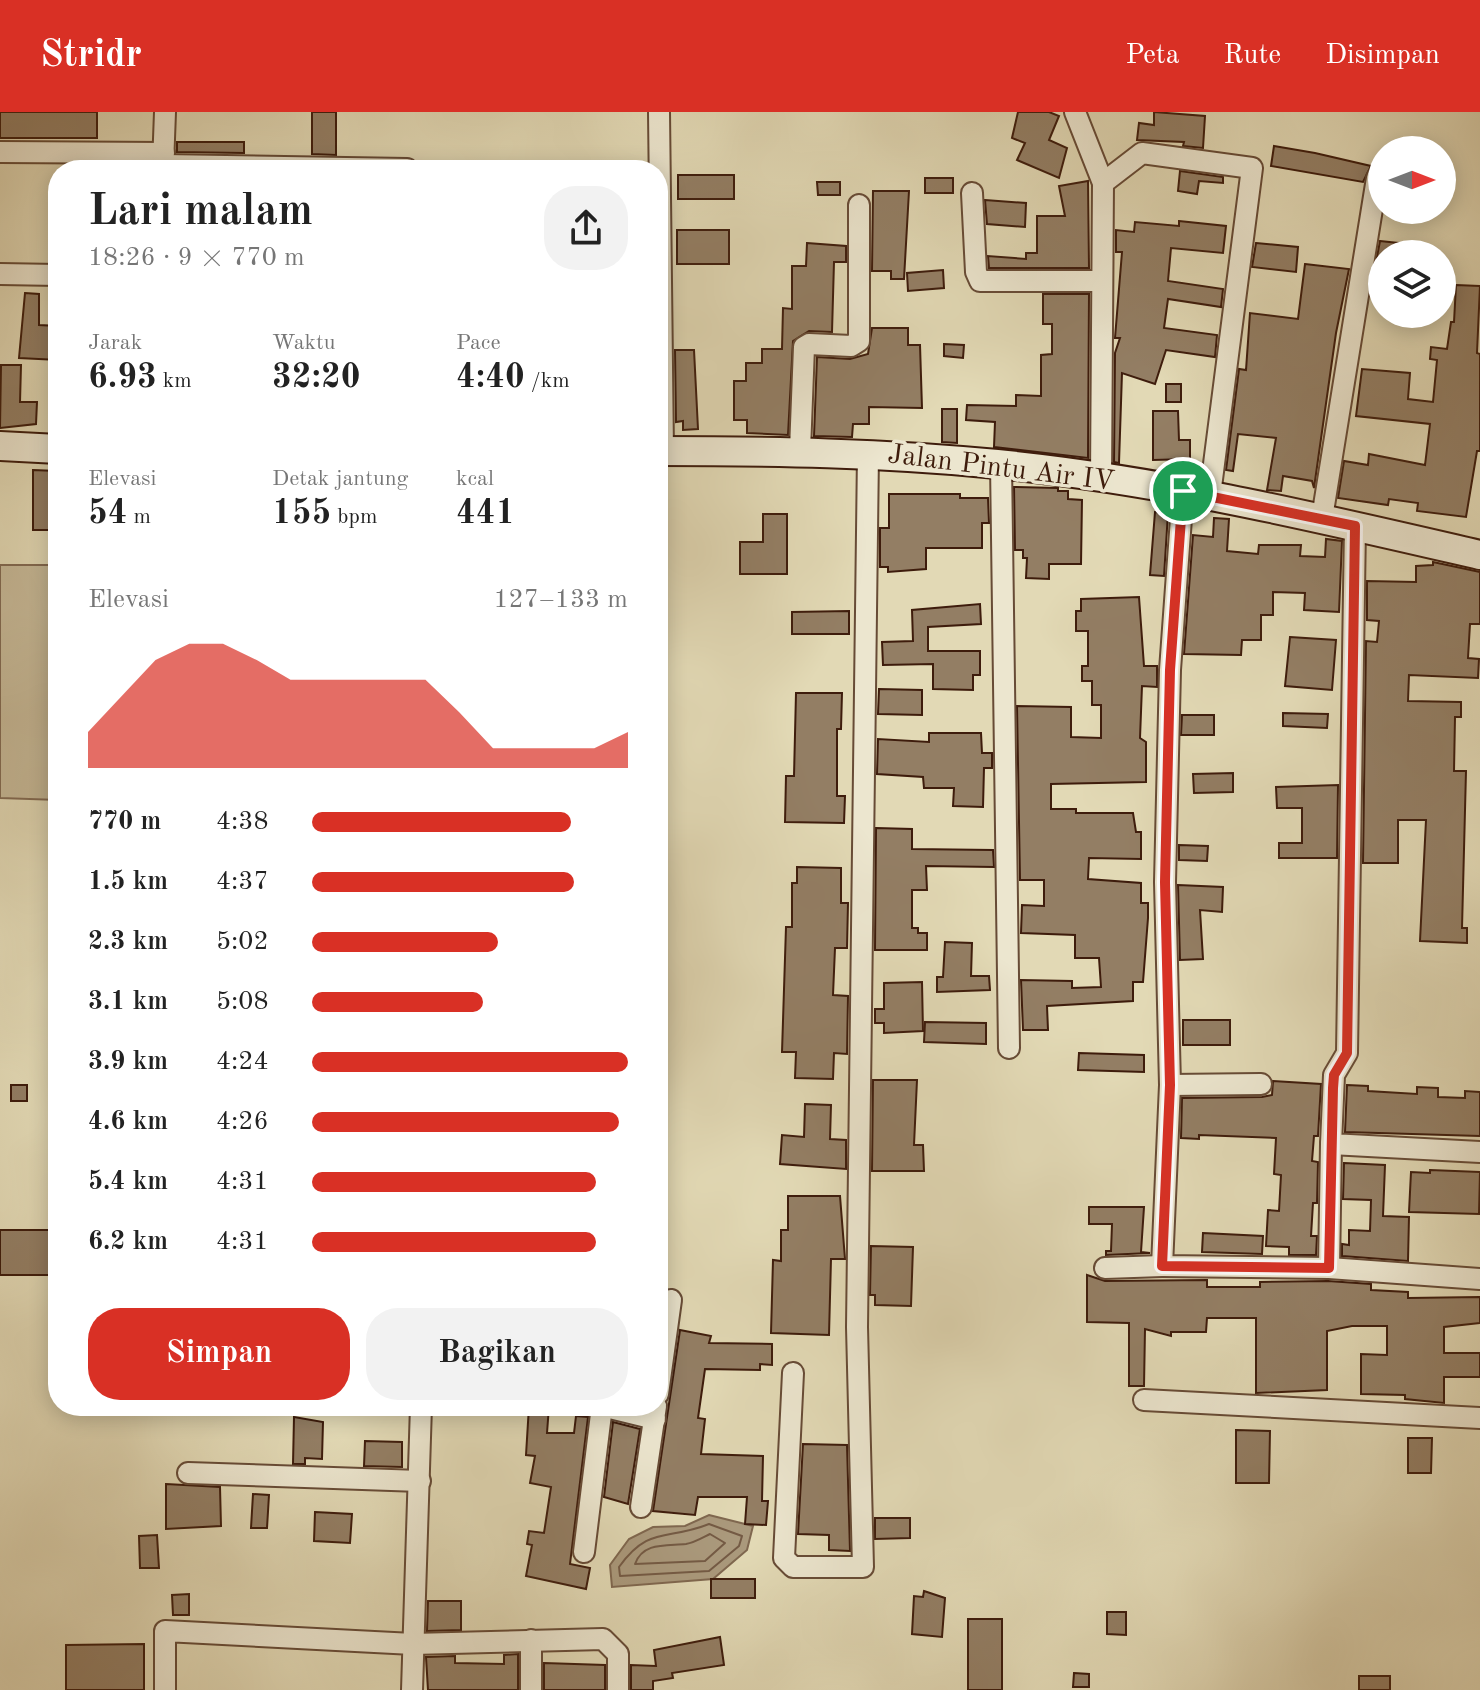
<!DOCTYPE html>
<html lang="id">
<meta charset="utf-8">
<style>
:root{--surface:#fff;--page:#f2f2f2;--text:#222;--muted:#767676;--accent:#d93025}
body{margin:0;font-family:"Old Standard TT",serif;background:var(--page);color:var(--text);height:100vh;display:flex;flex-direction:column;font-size:30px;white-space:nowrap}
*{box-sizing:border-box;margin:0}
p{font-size:26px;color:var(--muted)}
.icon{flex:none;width:44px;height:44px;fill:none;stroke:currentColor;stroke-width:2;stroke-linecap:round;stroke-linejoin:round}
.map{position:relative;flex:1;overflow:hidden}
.drawer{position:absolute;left:48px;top:48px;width:620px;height:1256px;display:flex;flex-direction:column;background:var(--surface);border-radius:32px;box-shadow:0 4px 20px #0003}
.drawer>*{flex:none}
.needle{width:52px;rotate:90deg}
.tools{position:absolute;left:1368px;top:24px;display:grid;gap:16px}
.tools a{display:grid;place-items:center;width:88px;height:88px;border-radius:50%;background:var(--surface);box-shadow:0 4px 20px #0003;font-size:40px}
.pin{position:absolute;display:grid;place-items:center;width:68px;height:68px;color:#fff;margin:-34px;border:4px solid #fff;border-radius:50%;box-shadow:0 2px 8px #0007}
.round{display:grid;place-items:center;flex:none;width:84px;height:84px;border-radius:32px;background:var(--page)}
.overview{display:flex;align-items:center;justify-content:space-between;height:136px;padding:0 40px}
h1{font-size:44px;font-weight:800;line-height:60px}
.figures{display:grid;grid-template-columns:repeat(3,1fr);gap:12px;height:136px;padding:8px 40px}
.figures div{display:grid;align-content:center}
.figures b{font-size:34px;font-weight:800}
.figures small{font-size:22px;font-weight:400}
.figures p{font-size:22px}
.chart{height:224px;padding:16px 40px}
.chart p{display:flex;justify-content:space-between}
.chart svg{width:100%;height:144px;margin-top:8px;fill:var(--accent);opacity:.7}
.action{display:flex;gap:16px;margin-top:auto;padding:16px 40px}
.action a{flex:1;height:92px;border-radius:32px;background:var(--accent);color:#fff;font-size:32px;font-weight:800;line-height:92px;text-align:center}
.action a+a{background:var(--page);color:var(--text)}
ul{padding:0 40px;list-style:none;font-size:26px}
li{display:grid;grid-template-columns:128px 96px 1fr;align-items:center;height:60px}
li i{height:20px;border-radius:10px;background:var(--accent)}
header{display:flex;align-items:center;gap:48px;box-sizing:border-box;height:112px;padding:0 40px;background:var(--accent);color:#fff}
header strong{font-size:38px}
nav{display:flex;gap:44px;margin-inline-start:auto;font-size:28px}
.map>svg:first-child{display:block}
.green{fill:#c6b998;stroke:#826a52;stroke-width:2}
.water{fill:#aa997c;stroke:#7f674f;stroke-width:2}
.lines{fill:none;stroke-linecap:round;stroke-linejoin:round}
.shore{stroke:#745a44;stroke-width:2}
.building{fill:#937e64;stroke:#3e1c0c;stroke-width:2}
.street-casing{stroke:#674b36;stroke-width:24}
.secondary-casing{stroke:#3e1c0c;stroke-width:32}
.street{stroke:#ece6cf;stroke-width:20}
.secondary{stroke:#ece6cf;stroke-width:28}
.route-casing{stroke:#fff;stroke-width:16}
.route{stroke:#d93025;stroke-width:10}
.labels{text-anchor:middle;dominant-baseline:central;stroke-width:7;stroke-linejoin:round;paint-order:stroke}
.street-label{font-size:28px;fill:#3e1c0c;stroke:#ece6cf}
</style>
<header>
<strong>Stridr</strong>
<nav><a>Peta</a><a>Rute</a><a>Disimpan</a></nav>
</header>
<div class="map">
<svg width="1480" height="1578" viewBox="0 0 1480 1578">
<rect width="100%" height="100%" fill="#e2d9b5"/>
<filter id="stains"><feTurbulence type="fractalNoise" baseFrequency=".0025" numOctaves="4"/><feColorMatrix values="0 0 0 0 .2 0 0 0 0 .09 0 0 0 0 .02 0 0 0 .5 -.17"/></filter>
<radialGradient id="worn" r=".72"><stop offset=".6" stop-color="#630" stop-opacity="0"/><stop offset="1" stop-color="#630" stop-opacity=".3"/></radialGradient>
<polygon class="green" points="0,453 58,453 58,688 0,686"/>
<polygon class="water" points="709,1403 753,1414 747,1438 713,1467 612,1475 610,1453 629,1427 653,1415 685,1414"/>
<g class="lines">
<g class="shore">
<path d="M709 1412 742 1424 739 1434 709 1459 620 1464 619 1455C649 1413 667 1429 709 1412Z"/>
<path d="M710 1422 725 1431 705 1449 635 1452C643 1430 666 1434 686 1432 694 1431 702 1426 710 1422Z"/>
</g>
</g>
<g class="building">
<rect x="0" y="0" width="97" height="26"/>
<polygon points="312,0 336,0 336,43 312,42"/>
<polygon points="1018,0 1049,0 1059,4 1049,28 1067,36 1059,66 1017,48 1025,31 1012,26"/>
<polygon points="1154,0 1205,4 1203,36 1183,34 1184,30 1137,28 1139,11 1154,13"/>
<polygon points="177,30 244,30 244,41 177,40"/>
<polygon points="1274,34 1315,41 1371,54 1363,70 1271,54"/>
<polygon points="1180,59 1223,65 1223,71 1199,69 1197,82 1178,79"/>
<rect x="678" y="63" width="56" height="24"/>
<rect x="925" y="66" width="28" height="15"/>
<polygon points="1088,69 1089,156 989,156 988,144 1026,147 1026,141 1037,141 1037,104 1065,104 1059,74"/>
<polygon points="817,70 840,70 840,83 818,83"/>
<polygon points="873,79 909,79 904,167 891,167 891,159 872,159"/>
<polygon points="985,88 1026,91 1025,115 987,112"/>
<polygon points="1179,109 1226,114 1223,141 1171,136 1168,169 1223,177 1221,195 1168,187 1164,216 1217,223 1215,245 1166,238 1155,272 1122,261 1119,351 1114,350 1115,241 1120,226 1115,226 1122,140 1116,140 1116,118 1134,120 1135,110 1179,114"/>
<rect x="677" y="118" width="52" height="34"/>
<polygon points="1380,129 1417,133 1417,142 1382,142 1382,151 1376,150"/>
<polygon points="807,131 846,134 846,150 834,150 832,220 809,219 793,229 788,323 747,321 747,308 734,308 734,269 746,269 746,251 762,251 762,237 782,237 783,196 792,197 792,154 806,154"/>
<polygon points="1256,131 1298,135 1296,160 1252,155"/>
<polygon points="1305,152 1349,157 1336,221 1314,376 1312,369 1283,364 1281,379 1267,378 1276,326 1238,322 1233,359 1226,358 1239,257 1246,258 1250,201 1298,207"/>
<polygon points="943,158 944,176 908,179 907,161"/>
<polygon points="1456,173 1480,174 1477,241 1480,242 1480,339 1477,339 1466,405 1417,399 1418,391 1389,387 1388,393 1338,386 1344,349 1368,353 1369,342 1425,353 1430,312 1356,304 1362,257 1410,261 1408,287 1433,290 1437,248 1430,247 1431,235 1447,237 1451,210 1454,210"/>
<polygon points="25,181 39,182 39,213 58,214 58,248 19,246"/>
<polygon points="1043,182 1089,182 1088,346 994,335 995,310 966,308 967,293 1016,294 1016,283 1041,284 1041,243 1052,242 1052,212 1043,212"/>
<polygon points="872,216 908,216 908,233 920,233 922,296 869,295 869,312 853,312 852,325 814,324 817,245 850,247 868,242"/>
<polygon points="944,232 964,233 963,246 944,244"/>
<polygon points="675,238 694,238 698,317 683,318 683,309 676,310"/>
<polygon points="1,253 21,253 20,290 37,290 36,312 0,316"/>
<rect x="1166" y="272" width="15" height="18"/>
<polygon points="942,297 957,297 957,331 942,330"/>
<polygon points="1153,299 1178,299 1179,328 1190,328 1190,347 1153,348"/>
<polygon points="33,358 57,359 56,418 33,418"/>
<polygon points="1014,375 1058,376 1058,379 1068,379 1068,387 1082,388 1081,452 1049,452 1049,467 1026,466 1027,446 1023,446 1023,438 1015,438"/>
<polygon points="889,382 960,382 960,386 988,386 989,411 982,411 982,436 926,436 926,457 888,460 888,455 880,455 880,416 889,416"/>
<polygon points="1155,400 1168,401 1164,464 1150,463"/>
<polygon points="763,402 787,402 787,462 740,462 740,430 763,430"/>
<polygon points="1214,406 1229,407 1227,439 1258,442 1259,433 1301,433 1300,444 1325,445 1326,427 1342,429 1339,500 1304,498 1305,481 1273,480 1273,503 1261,503 1261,528 1242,528 1241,543 1184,542 1193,423 1213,425"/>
<polygon points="1433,450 1480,460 1480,512 1470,512 1468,546 1479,547 1478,566 1409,563 1408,589 1461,590 1461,605 1455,605 1454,659 1466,659 1462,816 1467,816 1467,831 1420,829 1426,708 1398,708 1398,751 1363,751 1366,529 1377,530 1379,509 1367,508 1367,469 1416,470 1416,454 1433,453"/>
<polygon points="1139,485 1144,554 1157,554 1157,575 1142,574 1140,626 1146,630 1146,670 1051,672 1051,697 1076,697 1076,701 1133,701 1136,720 1141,720 1141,747 1089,746 1088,767 1141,771 1141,791 1148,791 1148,806 1143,870 1133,870 1133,889 1047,894 1048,918 1023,918 1021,868 1072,869 1072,876 1101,875 1099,846 1075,846 1075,823 1021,821 1022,793 1044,794 1044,768 1020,768 1017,594 1071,595 1071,625 1101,626 1101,593 1092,593 1092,569 1082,569 1082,554 1088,554 1088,519 1076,519 1076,499 1081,499 1081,487"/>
<polygon points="980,492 981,512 928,515 928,539 980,539 980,563 973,563 973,578 933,577 933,552 883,553 882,530 913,529 912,498"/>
<polygon points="849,499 849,522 792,522 792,500"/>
<polygon points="1290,525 1336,528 1332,578 1285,574"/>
<polygon points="879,577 922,578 922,603 878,602"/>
<polygon points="796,581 842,581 841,617 837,617 837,684 845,684 844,711 785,710 786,664 794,664"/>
<polygon points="1283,601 1328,602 1327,616 1283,614"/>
<polygon points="1182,603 1214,603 1214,623 1181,623"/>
<polygon points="929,621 981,621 982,641 992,641 992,656 984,656 983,695 953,694 954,676 924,676 923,665 877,662 878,627 929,630"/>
<polygon points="1233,661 1233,680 1194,681 1193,662"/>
<polygon points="1338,673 1337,746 1279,746 1279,731 1302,731 1302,696 1277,696 1276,675"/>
<polygon points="876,716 912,717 912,737 993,738 994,755 926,754 927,778 912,778 912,816 918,816 918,821 927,821 927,838 875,838"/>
<polygon points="1179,733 1208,734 1207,749 1179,748"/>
<polygon points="797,755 841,756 841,791 848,791 847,836 835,836 833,883 848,884 847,942 834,941 833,967 795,966 796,940 782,940 786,815 792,815 792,771 797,771"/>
<polygon points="1178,773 1223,775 1222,800 1200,798 1203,847 1180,848"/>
<polygon points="945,830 972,831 971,864 989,864 990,878 937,880 937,865 943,865"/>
<polygon points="922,870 923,919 884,921 884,911 875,911 875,897 884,897 884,871"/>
<rect x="1183" y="908" width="47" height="25"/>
<polygon points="925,910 986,911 986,932 924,930"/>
<polygon points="1079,941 1144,943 1144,960 1078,958"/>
<polygon points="873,968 917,968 914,1033 923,1033 924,1059 872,1059"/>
<polygon points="1273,969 1321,972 1318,1024 1314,1024 1312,1049 1318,1050 1317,1091 1313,1091 1311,1124 1317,1124 1316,1143 1289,1143 1289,1135 1266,1134 1268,1098 1279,1099 1281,1063 1274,1062 1276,1026 1199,1023 1199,1027 1181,1026 1182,986 1262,985 1272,983"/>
<rect x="11" y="973" width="16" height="16"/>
<polygon points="1347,973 1368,974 1368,979 1417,982 1417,975 1438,976 1438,985 1465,986 1465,979 1480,980 1480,1024 1345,1020"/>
<polygon points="805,992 831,993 830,1027 846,1028 846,1057 780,1052 782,1023 804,1025"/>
<polygon points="1344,1051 1385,1053 1383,1104 1409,1105 1408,1149 1342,1144 1342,1132 1349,1133 1349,1118 1370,1119 1371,1088 1343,1087"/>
<polygon points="1430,1058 1480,1060 1479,1102 1409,1100 1411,1060 1430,1061"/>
<polygon points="788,1084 840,1084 845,1147 831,1147 829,1223 771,1221 773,1148 781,1149 781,1118 788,1118"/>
<polygon points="1089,1095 1144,1095 1141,1140 1150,1141 1106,1143 1106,1139 1111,1139 1112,1112 1089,1112"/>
<polygon points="0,1118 53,1118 58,1159 53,1159 53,1163 0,1163"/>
<polygon points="1203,1121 1263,1124 1262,1142 1202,1140"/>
<polygon points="871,1134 913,1135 911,1194 875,1193 875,1183 870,1183"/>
<polygon points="1087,1163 1105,1169 1207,1168 1207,1175 1260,1175 1260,1170 1328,1169 1371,1172 1371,1178 1408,1180 1408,1186 1480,1185 1480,1211 1444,1215 1444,1241 1480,1241 1480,1265 1444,1265 1444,1291 1405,1287 1405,1283 1361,1282 1361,1242 1387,1243 1387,1214 1352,1214 1327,1219 1327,1278 1256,1281 1256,1206 1207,1206 1206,1220 1171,1220 1171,1224 1145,1217 1144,1274 1129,1274 1129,1211 1087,1210"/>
<polygon points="680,1218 711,1224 709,1231 772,1232 772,1253 760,1252 760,1258 705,1257 698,1306 705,1307 701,1342 763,1344 762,1389 768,1389 766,1413 745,1412 747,1385 698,1385 695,1403 653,1399"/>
<polygon points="529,1294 549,1294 547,1321 574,1321 576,1304 588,1305 570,1452 590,1456 586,1477 526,1464 532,1433 527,1432 529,1419 544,1421 551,1375 530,1371 535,1344 526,1343"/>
<polygon points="294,1305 323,1310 322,1347 305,1346 305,1352 293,1352"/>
<polygon points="613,1310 640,1317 628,1392 604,1385"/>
<polygon points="1236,1318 1270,1319 1269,1371 1236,1371"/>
<polygon points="1408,1326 1432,1326 1431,1361 1408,1361"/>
<polygon points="365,1329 402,1330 402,1355 364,1354"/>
<polygon points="803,1332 847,1333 850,1439 829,1438 829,1423 798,1422"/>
<polygon points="166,1372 220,1375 221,1414 166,1417"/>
<polygon points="253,1382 269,1383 267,1416 251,1416"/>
<polygon points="315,1400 352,1402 350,1431 314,1429"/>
<polygon points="875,1406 910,1406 910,1426 875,1427"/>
<polygon points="157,1423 159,1456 140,1456 139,1424"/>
<rect x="711" y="1467" width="44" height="19"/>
<polygon points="924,1479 945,1486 942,1525 912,1522 914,1484 923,1485"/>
<polygon points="189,1482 189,1503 173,1503 172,1483"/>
<polygon points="428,1489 461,1489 461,1518 427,1519"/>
<polygon points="1107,1500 1126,1500 1126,1523 1107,1522"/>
<rect x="968" y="1507" width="34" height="71"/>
<polygon points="720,1525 724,1553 672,1561 673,1566 653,1569 653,1578 631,1578 631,1553 656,1554 654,1538"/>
<polygon points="144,1532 144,1578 66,1578 66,1533"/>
<polygon points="518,1542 518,1578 428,1578 426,1545 455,1544 455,1551 504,1552 504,1543"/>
<polygon points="544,1551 605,1553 605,1578 544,1578"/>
<polygon points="1074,1561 1089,1562 1089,1575 1073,1575"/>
<rect x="1359" y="1564" width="31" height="14"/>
</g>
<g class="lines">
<defs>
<g id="street">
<polyline points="659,0 663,339"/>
<polyline points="1075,0 1103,71 1101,368"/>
<polyline points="0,40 164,41"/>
<polyline points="164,53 407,57"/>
<polyline points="163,54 165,0"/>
<polyline points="1103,71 1142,41 1252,56 1210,383"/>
<polyline points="972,81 976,160 980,169 1102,169"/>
<polyline points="0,162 58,163"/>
<polyline points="800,338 804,235 809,232 851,234 859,229 859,93"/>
<polyline points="1001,352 1009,936"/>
<polyline points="1183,379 1170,558 1165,770 1170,973 1162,1154 1329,1156 1480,1167"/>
<polyline points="1322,406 1377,66"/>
<polyline points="1355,414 1347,941 1334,963 1331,1032 1480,1040"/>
<polyline points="1170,973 1261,972"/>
<polyline points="1105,1156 1162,1154"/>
<polyline points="1329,1156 1331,1032"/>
<polyline points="793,1261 784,1446 793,1455 863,1455 857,1215 868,341"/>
<polyline points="658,1282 671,1188"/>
<polyline points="1144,1288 1480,1306"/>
<polyline points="602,1294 655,1307"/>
<polyline points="188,1361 420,1369"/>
<polyline points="641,1395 656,1294"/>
<polyline points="584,1440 602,1294"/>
<polyline points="165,1578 165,1519 413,1532 603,1527 618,1542 618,1578"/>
<polyline points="412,1578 421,1294"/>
<polyline points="531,1578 531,1528"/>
</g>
<g id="secondary">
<polyline points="0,334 58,337"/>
<path d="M658 339C772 339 884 341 997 352 1161 368 1320 406 1480 443"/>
</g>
</defs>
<use href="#street" class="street-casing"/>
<use href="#secondary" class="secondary-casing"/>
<use href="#street" class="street"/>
<use href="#secondary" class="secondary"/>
</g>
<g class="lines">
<defs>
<polygon id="route" points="1183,379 1355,414 1347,941 1334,963 1333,976 1329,1156 1162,1154 1170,973 1165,770 1170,558"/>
</defs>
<use href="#route" class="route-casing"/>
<use href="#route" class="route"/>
</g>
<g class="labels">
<g class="street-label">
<text transform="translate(1001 357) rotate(7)">Jalan Pintu Air IV</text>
</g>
</g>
<rect width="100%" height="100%" filter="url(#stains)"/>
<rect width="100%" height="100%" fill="url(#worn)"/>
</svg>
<div class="tools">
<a><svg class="needle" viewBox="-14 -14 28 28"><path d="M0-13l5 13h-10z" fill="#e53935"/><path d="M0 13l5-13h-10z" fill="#767676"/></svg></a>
<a><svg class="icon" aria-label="layers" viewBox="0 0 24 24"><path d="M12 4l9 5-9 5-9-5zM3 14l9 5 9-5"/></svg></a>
</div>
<div class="pin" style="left:1183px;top:379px;background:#1e9e55"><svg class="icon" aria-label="arrive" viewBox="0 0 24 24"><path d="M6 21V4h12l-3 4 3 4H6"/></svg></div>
<section class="drawer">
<div class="overview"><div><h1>Lari malam</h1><p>18:26 · 9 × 770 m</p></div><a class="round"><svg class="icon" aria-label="share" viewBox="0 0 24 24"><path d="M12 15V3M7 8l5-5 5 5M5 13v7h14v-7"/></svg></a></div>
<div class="figures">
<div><p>Jarak</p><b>6.93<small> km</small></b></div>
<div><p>Waktu</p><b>32:20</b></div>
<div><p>Pace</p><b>4:40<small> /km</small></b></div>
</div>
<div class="figures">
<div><p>Elevasi</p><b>54<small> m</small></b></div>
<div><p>Detak jantung</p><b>155<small> bpm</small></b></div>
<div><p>kcal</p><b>441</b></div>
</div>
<div class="chart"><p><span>Elevasi</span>127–133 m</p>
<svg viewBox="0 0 160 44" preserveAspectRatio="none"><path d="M0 44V33L10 22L20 11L30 6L40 6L50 11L60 17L70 17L80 17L90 17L100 17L110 27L120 38L130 38L140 38L150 38L160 33V44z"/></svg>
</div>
<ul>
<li><b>770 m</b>4:38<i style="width:82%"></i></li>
<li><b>1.5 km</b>4:37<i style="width:83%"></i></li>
<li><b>2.3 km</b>5:02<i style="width:59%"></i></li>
<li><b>3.1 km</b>5:08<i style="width:54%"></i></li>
<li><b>3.9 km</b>4:24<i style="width:100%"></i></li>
<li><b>4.6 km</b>4:26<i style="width:97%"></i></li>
<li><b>5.4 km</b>4:31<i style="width:90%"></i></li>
<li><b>6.2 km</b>4:31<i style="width:90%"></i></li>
</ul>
<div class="action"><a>Simpan</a><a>Bagikan</a></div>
</section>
</div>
